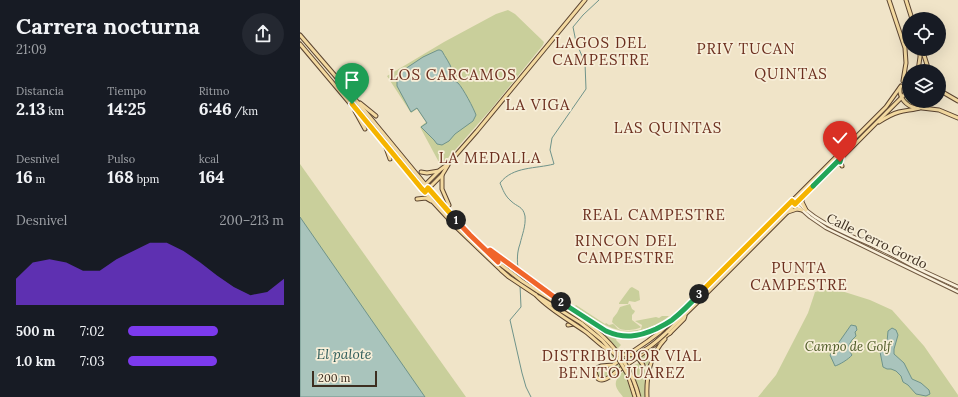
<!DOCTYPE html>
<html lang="es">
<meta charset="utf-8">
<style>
:root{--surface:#171b24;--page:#242831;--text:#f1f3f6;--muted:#9ea1a6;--accent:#7c3aed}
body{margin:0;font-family:Lora,serif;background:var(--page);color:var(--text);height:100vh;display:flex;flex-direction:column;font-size:15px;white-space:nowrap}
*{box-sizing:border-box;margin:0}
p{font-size:13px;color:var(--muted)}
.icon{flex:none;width:22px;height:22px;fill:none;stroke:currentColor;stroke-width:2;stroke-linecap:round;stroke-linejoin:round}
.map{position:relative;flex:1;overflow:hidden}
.details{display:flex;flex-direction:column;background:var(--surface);width:300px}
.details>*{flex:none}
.controls{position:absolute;left:602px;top:12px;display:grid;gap:8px}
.controls a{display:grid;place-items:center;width:44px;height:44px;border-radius:50%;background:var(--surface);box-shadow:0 4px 16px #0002;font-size:20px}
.scale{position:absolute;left:12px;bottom:10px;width:65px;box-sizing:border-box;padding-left:4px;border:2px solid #3d2e20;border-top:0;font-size:11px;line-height:14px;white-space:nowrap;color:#3d2e20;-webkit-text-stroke:3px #f7eed8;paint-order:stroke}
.pin{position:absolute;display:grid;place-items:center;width:34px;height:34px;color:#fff;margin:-41px -17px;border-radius:50% 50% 50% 0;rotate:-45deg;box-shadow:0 0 4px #0007}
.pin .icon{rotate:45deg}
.km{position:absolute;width:20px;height:20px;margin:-10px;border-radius:50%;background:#222;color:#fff;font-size:11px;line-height:20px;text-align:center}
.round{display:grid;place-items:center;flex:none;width:42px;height:42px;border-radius:21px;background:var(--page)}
.head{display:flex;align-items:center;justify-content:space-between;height:68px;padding:0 16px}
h1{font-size:22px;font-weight:700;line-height:30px}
.stats{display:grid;grid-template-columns:repeat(3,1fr);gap:6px;height:68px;padding:4px 16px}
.stats div{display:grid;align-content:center}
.stats b{font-size:17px;font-weight:700}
.stats small{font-size:11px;font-weight:400}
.stats p{font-size:11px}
.chart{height:112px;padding:8px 16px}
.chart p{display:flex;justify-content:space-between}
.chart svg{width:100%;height:72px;margin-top:4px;fill:var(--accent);opacity:.7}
ul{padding:0 16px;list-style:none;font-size:13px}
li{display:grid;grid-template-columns:64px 48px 1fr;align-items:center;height:30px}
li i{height:10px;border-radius:5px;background:var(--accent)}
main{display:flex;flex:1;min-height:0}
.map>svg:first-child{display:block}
.green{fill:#c9cf9b}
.water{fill:#a9c4bc;stroke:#6f938a}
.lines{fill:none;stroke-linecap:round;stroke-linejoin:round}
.stream{stroke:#6f938a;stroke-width:1}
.secondary-casing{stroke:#6f573f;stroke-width:4.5}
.primary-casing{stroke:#5b4430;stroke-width:5}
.secondary{stroke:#faf1dc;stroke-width:2.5}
.primary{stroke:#f3d9a0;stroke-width:3}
.primary-bridge-casing{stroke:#5b4430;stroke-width:5;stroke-linecap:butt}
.primary-bridge{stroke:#f3d9a0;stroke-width:3}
.split-1-casing{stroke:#fff;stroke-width:8}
.split-2-casing{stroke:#fff;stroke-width:8}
.split-3-casing{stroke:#fff;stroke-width:8}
.split-4-casing{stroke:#fff;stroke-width:8}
.split-5-casing{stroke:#fff;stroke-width:8}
.split-1{stroke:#f5b400;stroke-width:5}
.split-2{stroke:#f0652b;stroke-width:5}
.split-3{stroke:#22a559;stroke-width:5}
.split-4{stroke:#f5b400;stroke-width:5}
.split-5{stroke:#22a559;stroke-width:5}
.labels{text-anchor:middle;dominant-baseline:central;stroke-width:3.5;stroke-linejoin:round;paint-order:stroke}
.street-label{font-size:13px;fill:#3d2e20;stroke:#f7eed8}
.park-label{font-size:13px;font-style:italic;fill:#4d5a26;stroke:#f7eed8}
.water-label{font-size:14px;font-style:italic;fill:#2f5d5a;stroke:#f7eed8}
.quarter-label{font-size:15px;letter-spacing:1px;fill:#6b2e1e;stroke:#f7eed8}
</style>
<main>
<section class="details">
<div class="head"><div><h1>Carrera nocturna</h1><p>21:09</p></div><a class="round"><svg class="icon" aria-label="share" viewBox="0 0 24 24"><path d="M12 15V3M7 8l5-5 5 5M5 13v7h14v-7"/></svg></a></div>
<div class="stats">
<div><p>Distancia</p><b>2.13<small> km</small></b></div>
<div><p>Tiempo</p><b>14:25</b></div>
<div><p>Ritmo</p><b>6:46<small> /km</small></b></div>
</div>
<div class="stats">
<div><p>Desnivel</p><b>16<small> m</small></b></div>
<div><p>Pulso</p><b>168<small> bpm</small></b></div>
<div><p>kcal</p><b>164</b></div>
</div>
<div class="chart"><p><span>Desnivel</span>200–213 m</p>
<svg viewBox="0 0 160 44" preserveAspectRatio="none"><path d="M0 44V28L10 18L20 16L30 18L40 23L50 23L60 16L70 11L80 6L90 6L100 11L110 18L120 26L130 33L140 38L150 36L160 28V44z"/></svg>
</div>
<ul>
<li><b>500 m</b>7:02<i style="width:58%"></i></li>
<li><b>1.0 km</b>7:03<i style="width:57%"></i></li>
</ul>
</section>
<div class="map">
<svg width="658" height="397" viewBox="0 0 658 397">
<rect width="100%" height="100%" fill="#f0e4c8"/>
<g class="green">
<polygon points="208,10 215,14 244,42 243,45 192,108 141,166 120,127 126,122 117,109 111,113 87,76 144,42 196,14"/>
<path d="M609 76V86L603 94C601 86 604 81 609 76Z"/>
<path d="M609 92V101H630C621 108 610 108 604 97Z"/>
<polygon points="0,164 166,397 0,397"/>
<polygon points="332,287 339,291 340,300 335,302 329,301 328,304 319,304 319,303 330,288"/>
<polygon points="532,288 570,300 592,310 624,346 658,395 658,397 458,397 476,375 508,313 515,292"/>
<path d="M330 304 332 309 335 311 334 313 332 315V320L341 327C337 330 326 331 320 329 317 327 314 324 312 322L313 318 317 313 320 307Z"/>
<path d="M276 305 305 324 306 323 309 325 313 324C315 325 316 327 318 329 323 332 336 331 341 329L342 325 335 321 356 317 359 318 362 316H369C365 320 359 323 353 326 323 341 300 323 275 306Z"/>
<path d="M279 316C292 324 303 334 318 336L316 340 321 345 318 348 322 354 314 360 306 350 280 330H279L274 327 279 322Z"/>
<polygon points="349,352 350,352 348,367 345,363 343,362 340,358 340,357"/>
<polygon points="333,355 334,355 336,357 310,375 303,379 298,376 297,372 300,368 314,367"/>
<path d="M339 363 343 366 346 373V397H323C321 394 317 390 316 386 314 375 330 366 339 363Z"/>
</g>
<g class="water">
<path d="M138 50H140L142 51C145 57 150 63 152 70 153 73 151 76 152 80 153 80 157 82 158 83 163 88 174 109 176 115L173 121 155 134 149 141 142 145 137 144 134 140 121 127 127 123 117 108 111 112 97 86V82L99 74 105 69 123 57Z"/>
<polygon points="0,217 125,397 0,397"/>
<path d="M551 325 556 326 557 330 555 332 556 336 552 340 549 345 550 352 552 355C549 359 539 365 535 366L530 355Z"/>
<polygon points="592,328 596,330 598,335 594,349 594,354 604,363 612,379 621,383 629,390 630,394 626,396 616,394 608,385 603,382 601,376 596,371 591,369 587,369 583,367 579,347 587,342 588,331"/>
</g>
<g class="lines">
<g class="stream">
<path d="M218 268C217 260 217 252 220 244 222 235 226 226 225 216 223 206 217 207 211 201 205 196 203 190 200 183 213 166 236 169 254 164L250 150 252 138 286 89 285 63 276 42 273 27 283 15 299 0"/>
<polyline points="220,285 221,307 210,320 222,373 226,387 231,397"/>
</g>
<defs>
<g id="secondary">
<path d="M495 198C511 222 553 236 578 248 592 254 605 262 619 269 632 275 645 281 658 287"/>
<polyline points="492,201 510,217 526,228 658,292"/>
</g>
<g id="primary">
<polyline points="589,0 605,48 606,63 603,81"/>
<polyline points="606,0 612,19"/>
<polyline points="0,35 50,93 129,189 169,235 200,264 222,281 239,292"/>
<polyline points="0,44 133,202 158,229 201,270 209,277 236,295"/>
<polyline points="622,49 629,71"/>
<polyline points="618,71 620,57 620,49"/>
<polyline points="604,79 609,75"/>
<path d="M600 88C599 98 606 106 616 108"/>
<polyline points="639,90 658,101"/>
<polyline points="60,103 76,116"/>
<polyline points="622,108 639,110 658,118"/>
<polyline points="55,111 65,129"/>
<path d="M579 122C585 118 592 114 599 112 611 109 623 110 632 101"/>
<polyline points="85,145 90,159"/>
<polyline points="541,159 541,163 542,166"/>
<polyline points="121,172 127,173 139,171"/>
<polyline points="142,175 142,189 149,205"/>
<polyline points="124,186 140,170 148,164 177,131 285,0"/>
<polyline points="128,189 142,175 148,165"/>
<polyline points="502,198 502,202 506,210"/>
<polyline points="117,199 126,198 131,201"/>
<polyline points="488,212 497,209 502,210"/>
<polyline points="190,250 274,311 300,328 312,333 327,336 336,336 348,333 368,323"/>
<polyline points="268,325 274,324 277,319"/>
<polyline points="367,332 404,296 602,97 609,89"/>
<path d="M370 333C352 346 335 360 316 372 312 375 307 380 302 380 297 380 296 376 295 371L297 368 301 366 313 365 348 341 360 332 378 315 586 107 601 86"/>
<polyline points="370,333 384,319 385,316"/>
<polyline points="337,356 343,365"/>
<polyline points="328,375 335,397"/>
<path d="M347 397C346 376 351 354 365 339"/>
</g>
</defs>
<use href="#secondary" class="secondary-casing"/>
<use href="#primary" class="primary-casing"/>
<use href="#secondary" class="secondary"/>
<use href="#primary" class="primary"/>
<defs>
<g id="primary-bridge">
<path d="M239 292C284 320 325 342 339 397"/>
<path d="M236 295C250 310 269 320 286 332 294 338 301 346 310 351 316 354 322 355 328 355 343 355 357 341 367 332"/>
<polyline points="239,297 281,323 302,340 318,358 328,375"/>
</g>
</defs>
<use href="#primary-bridge" class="primary-bridge-casing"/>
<use href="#primary-bridge" class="primary-bridge"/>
</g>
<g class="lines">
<defs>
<polyline id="split-1" points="52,104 122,189 125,192 128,188 156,220"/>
<polyline id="split-2" points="156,220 170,235 198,262 190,250 261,302"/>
<path id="split-3" d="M261 302 306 331C324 339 338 337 356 329 362 326 368 323 372 320 382 312 391 303 399 294"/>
<polyline id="split-4" points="399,294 492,201 495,204 513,186"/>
<polyline id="split-5" points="513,186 541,158 540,162"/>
</defs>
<use href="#split-1" class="split-1-casing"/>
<use href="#split-2" class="split-2-casing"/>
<use href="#split-3" class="split-3-casing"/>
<use href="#split-4" class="split-4-casing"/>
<use href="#split-5" class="split-5-casing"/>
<use href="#split-1" class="split-1"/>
<use href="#split-2" class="split-2"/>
<use href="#split-3" class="split-3"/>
<use href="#split-4" class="split-4"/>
<use href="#split-5" class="split-5"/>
</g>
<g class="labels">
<g class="street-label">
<text transform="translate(577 241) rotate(26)">Calle Cerro Gordo</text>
</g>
<g class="park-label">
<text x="548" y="346">Campo de Golf</text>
</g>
<g class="water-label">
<text x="44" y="354">El palote</text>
</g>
<g class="quarter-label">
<text x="301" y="42">LAGOS DEL<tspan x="301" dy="17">CAMPESTRE</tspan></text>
<text x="446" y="48">PRIV TUCAN</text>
<text x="491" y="73">QUINTAS</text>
<text x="153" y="74">LOS CARCAMOS</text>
<text x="238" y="104">LA VIGA</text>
<text x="368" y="127">LAS QUINTAS</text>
<text x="190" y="157">LA MEDALLA</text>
<text x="354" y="214">REAL CAMPESTRE</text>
<text x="326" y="240">RINCON DEL<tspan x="326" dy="17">CAMPESTRE</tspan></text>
<text x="499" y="267">PUNTA<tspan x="499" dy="17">CAMPESTRE</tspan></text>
<text x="322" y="355">DISTRIBUIDOR VIAL<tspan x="322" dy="17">BENITO JUAREZ</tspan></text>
</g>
</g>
</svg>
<div class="controls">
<a><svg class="icon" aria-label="locate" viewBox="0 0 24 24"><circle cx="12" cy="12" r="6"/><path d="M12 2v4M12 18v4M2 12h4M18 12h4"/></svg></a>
<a><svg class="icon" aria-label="layers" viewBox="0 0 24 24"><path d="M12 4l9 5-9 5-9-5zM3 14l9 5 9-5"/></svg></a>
</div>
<div class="scale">200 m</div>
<div class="pin" style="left:52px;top:104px;background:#1e9e55"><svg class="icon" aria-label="arrive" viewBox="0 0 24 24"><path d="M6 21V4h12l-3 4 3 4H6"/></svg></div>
<div class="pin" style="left:540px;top:162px;background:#d93025"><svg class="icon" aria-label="check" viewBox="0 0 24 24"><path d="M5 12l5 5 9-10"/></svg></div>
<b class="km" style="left:156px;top:220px">1</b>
<b class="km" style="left:261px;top:302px">2</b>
<b class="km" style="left:399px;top:294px">3</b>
</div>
</main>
